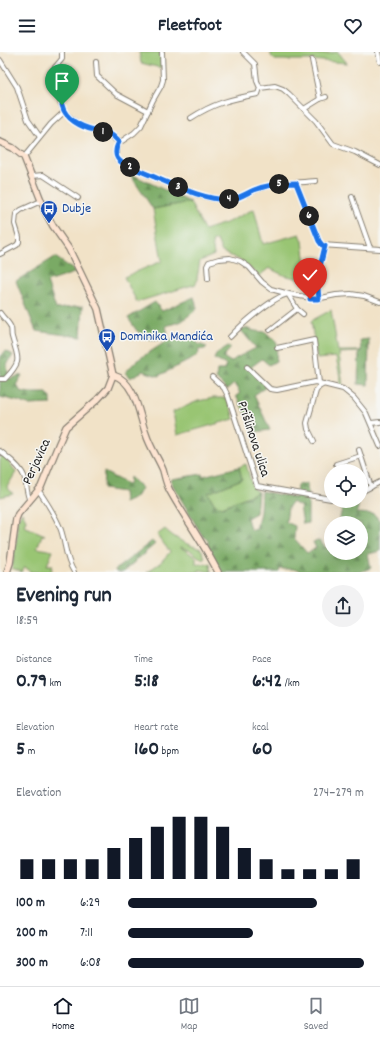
<!DOCTYPE html>
<meta charset="utf-8">
<style>
:root{--surface:#fff;--page:#f2f2f3;--text:#1f2937;--muted:#747a83;--line:#e0e1e3;--accent:#111827}
body{margin:0;font-family:Dekko,sans-serif;background:var(--page);color:var(--text);height:100vh;display:flex;flex-direction:column;font-size:15px;white-space:nowrap}
*{box-sizing:border-box;margin:0}
p{font-size:13px;color:var(--muted)}
.icon{flex:none;width:22px;height:22px;fill:none;stroke:currentColor;stroke-width:2;stroke-linecap:round;stroke-linejoin:round}
.map{position:relative;height:520px;overflow:hidden}
.details{display:flex;flex-direction:column;background:var(--surface);flex:1}
.details>*{flex:none}
.tools{position:absolute;left:324px;top:412px;display:grid;gap:8px}
.tools a{display:grid;place-items:center;width:44px;height:44px;border-radius:50%;background:var(--surface);box-shadow:0 4px 16px #0002;font-size:20px}
.pin{position:absolute;display:grid;place-items:center;width:34px;height:34px;color:#fff;margin:-41px -17px;border-radius:50% 50% 50% 0;rotate:-45deg;box-shadow:0 0 4px #0007}
.pin .icon{rotate:45deg}
.km{position:absolute;width:20px;height:20px;margin:-10px;border-radius:50%;background:#222;color:#fff;font-size:11px;line-height:20px;text-align:center}
.round{display:grid;place-items:center;flex:none;width:42px;height:42px;border-radius:21px;background:var(--page)}
.overview{display:flex;align-items:center;justify-content:space-between;height:68px;padding:0 16px}
h1{font-size:22px;font-weight:700;line-height:30px}
.stats{display:grid;grid-template-columns:repeat(3,1fr);gap:6px;height:68px;padding:4px 16px}
.stats div{display:grid;align-content:center}
.stats b{font-size:20px;font-weight:700}
.stats small{font-size:11px;font-weight:400}
.stats p{font-size:11px}
.chart{height:112px;padding:8px 16px}
.chart p{display:flex;justify-content:space-between}
.chart svg{width:100%;height:72px;margin-top:4px;stroke:var(--accent);stroke-width:6}
ul{padding:0 16px;list-style:none;font-size:13px}
li{display:grid;grid-template-columns:64px 48px 1fr;align-items:center;height:30px}
li i{height:10px;border-radius:5px;background:var(--accent)}
header{display:flex;justify-content:space-between;align-items:center;height:52px;padding:0 16px;background:var(--surface);font-size:18px;font-weight:700}
.tab-bar{display:flex;justify-content:space-around;align-items:center;height:56px;border-top:1px solid var(--line);background:var(--surface);font-size:11px;color:var(--muted)}
.tab-bar a{display:grid;justify-items:center;gap:2px}
.tab-bar .on{color:var(--accent)}
.map>svg:first-child{display:block}
.green{fill:#99c573;stroke:#5a7048}
.forest{fill:url(#forest-firs);stroke:#4b6340}
.lines{fill:none;stroke-linecap:round;stroke-linejoin:round}
.street-casing{stroke:#867f72;stroke-width:6}
.secondary-casing{stroke:#867f72;stroke-width:8}
.street{stroke:#fff;stroke-width:4}
.secondary{stroke:#fde4d1;stroke-width:5.5}
.route-casing{stroke:#fff;stroke-width:8}
.route{stroke:#1a73e8;stroke-width:5}
.labels{text-anchor:middle;dominant-baseline:central;stroke-width:3;stroke-linejoin:round;paint-order:stroke}
.transit-label{font-size:14px;fill:#164399;stroke:#f6f6f2;text-anchor:start}
.street-label{font-size:14px;fill:#1c1c1c;stroke:#f6f6f2}
</style>
<header><svg class="icon" aria-label="menu" viewBox="0 0 24 24"><path d="M4 6h16M4 12h16M4 18h16"/></svg>Fleetfoot<svg class="icon" aria-label="heart" viewBox="0 0 24 24"><path d="M12 20l-8-8c-3-5 5-10 8-4 3-6 11-1 8 4z"/></svg></header>
<div class="map">
<svg width="380" height="520" viewBox="0 0 380 520">
<defs>
<pattern id="forest-firs" width="22" height="20" patternUnits="userSpaceOnUse"><rect width="22" height="20" fill="#7aaa65"/><path d="M5 1l3.5 6h-7zM16 11l3.5 6h-7z" fill="#638a52"/></pattern>
</defs>
<rect width="100%" height="100%" fill="#f6f6f2"/>
<filter id="ink" filterUnits="userSpaceOnUse"><feTurbulence type="fractalNoise" baseFrequency=".025" numOctaves="2"/><feDisplacementMap in="SourceGraphic" scale="8" xChannelSelector="R" yChannelSelector="G"/><feConvolveMatrix kernelMatrix="1 2 1 2 8 2 1 2 1" color-interpolation-filters="sRGB"/></filter>
<filter id="wash" filterUnits="userSpaceOnUse"><feTurbulence type="fractalNoise" baseFrequency=".012" numOctaves="4" result="noise"/><feDisplacementMap in="SourceGraphic" scale="16" xChannelSelector="R" yChannelSelector="G"/><feGaussianBlur stdDeviation="0.9" result="paint"/><feColorMatrix in="noise" values="0 0 0 0 0 0 0 0 0 0 0 0 0 0 0 0 0 1.4 0 .05"/><feComposite in="paint" operator="in"/></filter>
<g filter="url(#wash)">
<rect width="100%" height="100%" fill="#f1e2c7"/>
<g class="green">
<polygon points="139,0 160,0 161,16 141,11"/>
<polygon points="271,0 305,0 321,2 338,0 347,11 311,8 275,8 271,4"/>
<polygon points="190,150 204,178 226,171 254,157 263,192 300,182 303,189 308,229 283,223 269,216 259,224 240,208 222,200 217,188 212,190 214,203 200,209 196,232 137,250 124,225 162,209 153,157"/>
<polygon points="331,258 338,299 361,299 359,300 339,301 343,335 340,335 340,325 336,305 317,307 311,269"/>
<polygon points="213,346 228,346 234,367 177,383 173,360 198,349"/>
<polygon points="0,404 5,405 16,420 7,435 13,442 0,445"/>
<polygon points="246,412 253,437 258,440 222,455 215,453 208,441 242,427 239,415"/>
<polygon points="22,460 26,468 24,474 45,483 42,483 37,496 53,499 47,513 53,513 51,520 30,520 30,519 25,515 22,520 12,516 17,484 17,469"/>
<path d="M165 477C175 487 188 493 201 497L205 505 203 508 191 499 180 495 196 505V512H210L211 520 199 518V520H147L160 511 170 500 157 483Z"/>
</g>
<g class="forest">
<polygon points="129,121 190,150 153,157"/>
<polygon points="55,205 77,220 47,230 56,257 83,254 81,285 36,279 16,229"/>
<polygon points="194,245 197,257 182,269 166,274 168,283 165,287 150,287 137,279 128,266 155,250 162,259"/>
<polygon points="245,276 255,279 266,280 272,286 273,285 278,294 277,296 276,309 269,313 262,307 251,315 266,335 254,343 270,378 255,380 236,344 240,341 234,332 227,338 216,327 217,318 224,318 226,313 214,307 217,301 228,294 231,296 223,305 231,310 236,306 256,296 240,277"/>
<polygon points="179,283 187,285 198,283 195,287 198,292 207,295 205,297 198,298 199,301 194,306 158,324 143,319 130,326 125,321 136,309 170,287 174,287"/>
<polygon points="369,287 368,333 358,332 359,300 361,299 360,288"/>
<polygon points="6,299 13,303 7,313 9,327 22,323 17,332 20,339 30,341 47,341 51,346 51,352 29,353 17,349 0,345 0,304"/>
<path d="M239 415 242 427 208 441 215 453 222 455 258 440 256 461 247 466 250 477 256 478 260 460 261 439 296 446 297 433 307 431 308 447V471L303 472 300 454 292 450 288 456 286 470 295 474 294 486 307 501 316 496 313 490 319 489 328 497 331 496V501H361V471H339C342 456 342 449 359 449L357 461 374 462 380 469V499L368 502 371 516 360 520H302L293 517H280L279 520H220L208 494V487L203 485 171 430 172 427 202 422 203 424Z"/>
<polygon points="104,420 129,433 130,425 142,436 135,446 124,451 123,440 103,437"/>
<polygon points="152,489 155,492 123,520 116,520 115,518"/>
</g>
</g>
<g filter="url(#ink)">
<g class="lines">
<defs>
<g id="street">
<polyline points="62,0 62,7 51,20 49,24 51,31 60,49 64,60 78,72 93,78 109,82 119,91"/>
<path d="M162 0 163 28 161 34 153 48 141 74 134 81 119 91 117 96 116 102 117 107 127 114C157 125 197 149 229 147 240 147 250 139 261 136 279 131 297 131 316 129"/>
<polyline points="243,0 255,12 257,29 260,36 275,34 283,37 289,42 316,69 333,92 355,100 380,113"/>
<polyline points="378,0 380,10"/>
<polyline points="0,8 17,35 28,68 40,85"/>
<polyline points="312,8 320,47"/>
<polyline points="96,10 97,24 116,42 148,59"/>
<polyline points="304,57 320,47 326,45"/>
<path d="M191 66C214 51 231 47 258 42L260 36"/>
<polyline points="24,105 51,72 64,60"/>
<polyline points="32,124 43,123 78,146"/>
<polyline points="296,131 319,189 322,193 380,197"/>
<polyline points="352,145 370,196"/>
<polyline points="0,202 17,193 19,190 19,185 15,172 16,162 21,158 41,149"/>
<polyline points="208,227 207,214 209,210 219,207 230,206 240,209 249,215 262,230 271,237 289,242 316,247 336,243 351,242 364,244 380,250"/>
<polyline points="319,247 317,227 325,194"/>
<path d="M0 261C3 266 10 271 11 276 12 279 11 282 12 285 18 307 23 308 5 327H0"/>
<polyline points="270,278 297,257"/>
<path d="M230 285C241 273 273 245 288 242L297 257 303 262"/>
<polyline points="277,296 314,288 319,331"/>
<polyline points="247,315 270,337 277,338 315,330 343,337 354,346 366,361 380,394"/>
<polyline points="212,325 224,336 228,344 257,434 331,447"/>
<polyline points="371,371 380,370"/>
<polyline points="314,389 308,377 307,371 316,339 319,335 324,332"/>
<polyline points="359,398 371,435"/>
<path d="M0 399C8 406 20 414 24 424 27 432 26 441 30 449"/>
<polyline points="336,412 361,404"/>
<path d="M39 439C47 451 56 464 61 478 66 493 65 506 74 520"/>
<polyline points="361,440 380,430"/>
</g>
<g id="secondary">
<polyline points="0,90 13,96 24,105 46,161 53,174 69,197 98,257 113,323"/>
<path d="M113 323C136 329 139 364 146 382 150 395 158 406 163 418 165 425 166 432 170 439 185 466 204 492 218 520"/>
<polyline points="7,520 10,511 16,467 18,462 41,435 59,391 66,375 98,347 108,336 113,323"/>
</g>
</defs>
<use href="#street" class="street-casing"/>
<use href="#secondary" class="secondary-casing"/>
<use href="#street" class="street"/>
<use href="#secondary" class="secondary"/>
</g>
</g>
<g class="lines" filter="url(#ink)">
<defs>
<path id="route" d="M62 53C65 67 81 75 94 78 99 80 105 80 110 82 114 84 116 87 119 90 115 97 114 105 121 110 131 116 141 119 152 124 173 133 211 151 234 147 241 145 247 141 254 138 267 133 282 131 296 131L319 189 322 193 325 194 317 227 319 247H310"/>
</defs>
<use href="#route" class="route-casing"/>
<use href="#route" class="route"/>
</g>
<defs>
<symbol id="bus-pin" viewBox="-11 -11 22 30"><path d="M0 17L-7.5 6A9.5 9.5 0 1 1 7.5 6Z" fill="#1a4fb4" stroke="#f6f6f2"/><path d="M-5-6H5V4H4V6H2V4H-2V6H-4V4H-5ZM-3.5-4V0h7V-4ZM-3.5 1.2v1.5H-2V1.2ZM2 1.2v1.5H3.5V1.2Z" fill="#fff"/></symbol>
</defs>
<g fill-rule="evenodd">
<use href="#bus-pin" x="39" y="147" width="20" height="27"/>
<use href="#bus-pin" x="97" y="275" width="20" height="27"/>
</g>
<g class="labels">
<g class="transit-label">
<text x="62" y="157">Dubje</text>
<text x="120" y="285">Dominika Mandića</text>
</g>
<g class="street-label">
<text transform="translate(253 387) rotate(72)">Prišlinova ulica</text>
<text transform="translate(37 410) rotate(-65)">Perjavica</text>
</g>
</g>
</svg>
<div class="tools">
<a><svg class="icon" aria-label="locate" viewBox="0 0 24 24"><circle cx="12" cy="12" r="6"/><path d="M12 2v4M12 18v4M2 12h4M18 12h4"/></svg></a>
<a><svg class="icon" aria-label="layers" viewBox="0 0 24 24"><path d="M12 4l9 5-9 5-9-5zM3 14l9 5 9-5"/></svg></a>
</div>
<div class="pin" style="left:62px;top:53px;background:#1e9e55"><svg class="icon" aria-label="arrive" viewBox="0 0 24 24"><path d="M6 21V4h12l-3 4 3 4H6"/></svg></div>
<div class="pin" style="left:310px;top:247px;background:#d93025"><svg class="icon" aria-label="check" viewBox="0 0 24 24"><path d="M5 12l5 5 9-10"/></svg></div>
<b class="km" style="left:103px;top:80px">1</b>
<b class="km" style="left:130px;top:115px">2</b>
<b class="km" style="left:178px;top:135px">3</b>
<b class="km" style="left:229px;top:147px">4</b>
<b class="km" style="left:279px;top:132px">5</b>
<b class="km" style="left:309px;top:164px">6</b>
</div>
<section class="details">
<div class="overview"><div><h1>Evening run</h1><p>18:59</p></div><a class="round"><svg class="icon" aria-label="share" viewBox="0 0 24 24"><path d="M12 15V3M7 8l5-5 5 5M5 13v7h14v-7"/></svg></a></div>
<div class="stats">
<div><p>Distance</p><b>0.79<small> km</small></b></div>
<div><p>Time</p><b>5:18</b></div>
<div><p>Pace</p><b>6:42<small> /km</small></b></div>
</div>
<div class="stats">
<div><p>Elevation</p><b>5<small> m</small></b></div>
<div><p>Heart rate</p><b>160<small> bpm</small></b></div>
<div><p>kcal</p><b>60</b></div>
</div>
<div class="chart"><p><span>Elevation</span>274–279 m</p>
<svg viewBox="0 0 160 44" preserveAspectRatio="none"><path d="M5 44V32M15 44V32M25 44V32M35 44V32M45 44V25M55 44V19M65 44V12M75 44V6M85 44V6M95 44V12M105 44V25M115 44V32M125 44V38M135 44V38M145 44V38M155 44V32"/></svg>
</div>
<ul>
<li><b>100 m</b>6:29<i style="width:80%"></i></li>
<li><b>200 m</b>7:11<i style="width:53%"></i></li>
<li><b>300 m</b>6:08<i style="width:100%"></i></li>
</ul>
</section>
<nav class="tab-bar">
<a class="on"><svg class="icon" aria-label="home" viewBox="0 0 24 24"><path d="M3 11l9-7 9 7M6 9v11h12V9"/></svg>Home</a>
<a><svg class="icon" aria-label="map" viewBox="0 0 24 24"><path d="M3 6l6-2 6 2 6-2v14l-6 2-6-2-6 2zM9 4v14M15 6v14"/></svg>Map</a>
<a><svg class="icon" aria-label="saved" viewBox="0 0 24 24"><path d="M7 4h10v16l-5-4-5 4z"/></svg>Saved</a>
</nav>
